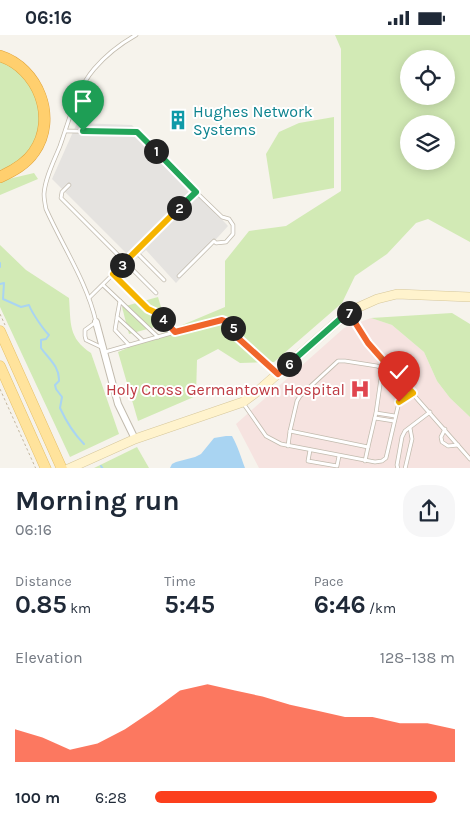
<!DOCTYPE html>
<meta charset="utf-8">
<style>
:root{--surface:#fff;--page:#f6f6f7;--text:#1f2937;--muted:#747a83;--accent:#fc3f1d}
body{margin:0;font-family:Karla,sans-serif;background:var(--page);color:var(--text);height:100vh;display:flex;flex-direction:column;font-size:19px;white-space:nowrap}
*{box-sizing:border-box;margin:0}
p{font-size:16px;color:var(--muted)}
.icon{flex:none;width:28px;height:28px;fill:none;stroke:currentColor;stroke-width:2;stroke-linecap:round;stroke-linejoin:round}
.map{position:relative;height:433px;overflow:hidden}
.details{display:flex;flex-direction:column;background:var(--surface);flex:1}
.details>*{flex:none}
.fabs{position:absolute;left:400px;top:15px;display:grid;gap:10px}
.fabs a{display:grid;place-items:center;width:55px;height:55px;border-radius:50%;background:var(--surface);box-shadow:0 2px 12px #0003;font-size:25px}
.pin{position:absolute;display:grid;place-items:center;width:42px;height:42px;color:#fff;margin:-51px -21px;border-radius:50% 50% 50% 0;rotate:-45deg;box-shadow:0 0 5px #0007}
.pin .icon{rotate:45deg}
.km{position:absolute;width:25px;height:25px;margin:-12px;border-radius:50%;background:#222;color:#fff;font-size:14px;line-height:25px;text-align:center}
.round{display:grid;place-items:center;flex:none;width:52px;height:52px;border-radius:20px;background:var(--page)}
.head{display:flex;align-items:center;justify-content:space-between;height:85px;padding:0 15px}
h1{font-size:28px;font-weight:700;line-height:38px}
.stats{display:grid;grid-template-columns:repeat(3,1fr);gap:8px;height:85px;padding:5px 15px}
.stats div{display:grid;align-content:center}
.stats b{font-size:25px;font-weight:700}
.stats small{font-size:14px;font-weight:400}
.stats p{font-size:14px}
.chart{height:140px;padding:10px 15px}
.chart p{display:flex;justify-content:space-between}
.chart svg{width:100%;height:90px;margin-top:5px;fill:var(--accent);opacity:.7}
ul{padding:0 15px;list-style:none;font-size:16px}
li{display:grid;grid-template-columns:80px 60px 1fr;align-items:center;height:38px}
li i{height:12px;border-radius:6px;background:var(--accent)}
.status{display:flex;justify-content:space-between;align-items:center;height:35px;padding:0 25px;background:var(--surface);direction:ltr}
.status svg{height:14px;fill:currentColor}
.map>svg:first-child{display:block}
.medical{fill:#f6e3e0}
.green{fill:#d2eab5;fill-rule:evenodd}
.parking{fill:#e5e3e0}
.water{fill:#a9d4f2}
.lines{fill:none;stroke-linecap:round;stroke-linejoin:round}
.stream{stroke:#a9d4f2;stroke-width:2}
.lane-casing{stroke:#c2bbae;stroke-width:4.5}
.street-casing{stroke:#c2bbae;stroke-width:8}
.secondary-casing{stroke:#d6c79b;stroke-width:10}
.primary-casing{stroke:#e6c16a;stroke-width:11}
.highway-casing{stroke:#e0a43c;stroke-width:12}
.path{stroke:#c4b79f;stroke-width:1;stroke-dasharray:2.5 2.5;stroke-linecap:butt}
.lane{stroke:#fff;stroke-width:3}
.street{stroke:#fff;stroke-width:6}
.secondary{stroke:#fff3cd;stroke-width:9}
.primary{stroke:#ffe39c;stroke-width:10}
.highway{stroke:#ffcf6e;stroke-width:11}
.split-1-casing{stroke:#fff;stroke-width:10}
.split-2-casing{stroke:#fff;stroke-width:10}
.split-3-casing{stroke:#fff;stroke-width:10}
.split-4-casing{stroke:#fff;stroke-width:10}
.split-5-casing{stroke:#fff;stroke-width:10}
.split-6-casing{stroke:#fff;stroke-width:10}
.split-7-casing{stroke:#fff;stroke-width:10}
.split-8-casing{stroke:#fff;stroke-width:10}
.split-9-casing{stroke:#fff;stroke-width:10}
.split-1{stroke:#22a559;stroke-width:6}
.split-2{stroke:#22a559;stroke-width:6}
.split-3{stroke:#f5b400;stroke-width:6}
.split-4{stroke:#f5b400;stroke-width:6}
.split-5{stroke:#f0652b;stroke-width:6}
.split-6{stroke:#f0652b;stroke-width:6}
.split-7{stroke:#22a559;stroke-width:6}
.split-8{stroke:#f0652b;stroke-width:6}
.split-9{stroke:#f5b400;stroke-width:6}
.labels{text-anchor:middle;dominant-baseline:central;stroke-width:4;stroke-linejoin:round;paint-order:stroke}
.culture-label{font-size:16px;fill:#0d838f;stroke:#fff;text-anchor:start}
.health-label{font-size:16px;fill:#be3a42;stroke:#fff;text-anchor:end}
</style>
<div class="status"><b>06:16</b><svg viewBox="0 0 49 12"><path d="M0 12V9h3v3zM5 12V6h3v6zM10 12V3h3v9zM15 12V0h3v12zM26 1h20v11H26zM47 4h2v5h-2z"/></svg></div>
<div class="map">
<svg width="470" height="434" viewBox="0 0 470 434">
<rect width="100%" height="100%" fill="#f6f3ec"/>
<polygon class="medical" points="371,283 392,290 424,317 437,346 450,363 470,382 470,433 259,433 236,389 344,293"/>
<g class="green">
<path d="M335 0H470V207L428 184 416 188 387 219 355 241 342 268 274 327 240 328 218 314 197 325 196 361 138 386 118 317 225 272V226L249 196 286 191 341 156V14ZM409 24H446V61H409ZM409 89H446V126H409Z"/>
<polygon points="0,23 30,45 40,74 39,96 26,121 8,132 0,135"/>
<polygon points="334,82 334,153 273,164 266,119 279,97 299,88"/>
<polygon points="34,138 38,144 0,160 0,146"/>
<path d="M0 210 26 235 69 263C71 288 68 303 91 318L119 399 70 422 0 272Z"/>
<polygon points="158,262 166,289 129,299 122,272"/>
<polygon points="452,278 470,289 470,382 450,363 437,346 424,317 392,290 371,283"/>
<polygon points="137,412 149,433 94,433"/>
</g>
<polygon class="parking" points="77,88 132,90 228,191 176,248 146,215 136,224 127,219 52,144"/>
<path class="water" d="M226 401H232C238 412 241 422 245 433H170L172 429 176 427 195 422 201 419 214 403Z"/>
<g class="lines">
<g class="stream">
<polyline points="0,228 0,232"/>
<path d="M0 249 4 248 3 264 21 272 29 270C32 278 43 294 49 300L46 304 41 305V313C48 323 60 332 59 346L55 350 56 354 62 362 60 373C66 386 73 398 84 409"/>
<polyline points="101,431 103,434"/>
</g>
<defs>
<g id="lane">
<polyline points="66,96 137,97 196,157 222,182 229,184 233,190 233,199 226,207 216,208 214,206 179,241"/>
<polyline points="69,150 62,157 61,163 156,258"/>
<polyline points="136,217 164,245"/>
<polyline points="103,250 158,302"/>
<polyline points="89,263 196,157"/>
<polyline points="120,266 117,282 142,305"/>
<polyline points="349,279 368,308 470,424"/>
<polyline points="117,283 115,295 129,310"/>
<polyline points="175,297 222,285 230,288 239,303 277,338"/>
<path d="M103 313 86 305 85 301V295L96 287C87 247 63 212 46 174 45 169 44 164 44 159 45 143 54 126 60 111 69 86 76 55 94 34 106 20 120 9 136 0"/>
<polyline points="105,317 175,297 159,279 148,274 113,239"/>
<polygon points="338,326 345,326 377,331 381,333 382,336 376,378 368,412 290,396 297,366 300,361"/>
<polyline points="243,368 266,401 281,409 375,427 382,426 386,423 399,367 413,358"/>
<polyline points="376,378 395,381"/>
<polyline points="375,383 394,386"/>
<polyline points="445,394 441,402 442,407 448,411 458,410"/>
<polyline points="288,411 290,396"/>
<polyline points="310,415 308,426 337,431 339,421"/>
<polyline points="365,426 368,412"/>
<polyline points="398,434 397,430 402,402 405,396 430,377"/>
<polyline points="405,434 412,404 410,393"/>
</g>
<polyline id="street" points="96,287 118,369 135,404"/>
<polyline id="secondary" points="68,434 135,404 243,367 258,356 348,277 377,264 397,259 470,262"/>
<g id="primary">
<polyline points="0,296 62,434"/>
<polyline points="0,331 46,434"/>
</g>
<path id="highway" d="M0 21C38 33 58 83 34 117 26 129 13 136 0 142"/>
</defs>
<use href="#lane" class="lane-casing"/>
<use href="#street" class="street-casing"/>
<use href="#secondary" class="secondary-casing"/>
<use href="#primary" class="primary-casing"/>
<use href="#highway" class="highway-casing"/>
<g class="path">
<polyline points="0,279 5,290"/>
<polyline points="0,354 36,434"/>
</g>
<use href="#lane" class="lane"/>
<use href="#street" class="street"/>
<use href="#secondary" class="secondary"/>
<use href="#primary" class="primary"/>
<use href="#highway" class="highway"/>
</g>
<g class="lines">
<defs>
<polyline id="split-1" points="83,96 137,97 156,116"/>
<polyline id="split-2" points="156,116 196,157 179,173"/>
<polyline id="split-3" points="122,230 179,173"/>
<polyline id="split-4" points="122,230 113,239 148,274 159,279 163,284"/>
<polyline id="split-5" points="163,284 175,297 222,285 230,288 233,293"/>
<polyline id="split-6" points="233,293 238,303 278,339 289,329"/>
<polyline id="split-7" points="289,329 348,277 349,278"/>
<polyline id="split-8" points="349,278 368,308 398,342"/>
<polyline id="split-9" points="398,342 413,358 399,367"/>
</defs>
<use href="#split-1" class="split-1-casing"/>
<use href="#split-2" class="split-2-casing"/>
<use href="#split-3" class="split-3-casing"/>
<use href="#split-4" class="split-4-casing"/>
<use href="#split-5" class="split-5-casing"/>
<use href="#split-6" class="split-6-casing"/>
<use href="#split-7" class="split-7-casing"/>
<use href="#split-8" class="split-8-casing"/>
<use href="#split-9" class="split-9-casing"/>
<use href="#split-1" class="split-1"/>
<use href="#split-2" class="split-2"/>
<use href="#split-3" class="split-3"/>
<use href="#split-4" class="split-4"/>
<use href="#split-5" class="split-5"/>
<use href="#split-6" class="split-6"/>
<use href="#split-7" class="split-7"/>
<use href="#split-8" class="split-8"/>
<use href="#split-9" class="split-9"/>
</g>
<defs>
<symbol id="building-bare" viewBox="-9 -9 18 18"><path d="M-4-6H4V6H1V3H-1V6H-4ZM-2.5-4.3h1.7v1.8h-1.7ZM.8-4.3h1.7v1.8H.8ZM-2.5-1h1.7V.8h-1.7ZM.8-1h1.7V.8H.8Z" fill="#0f9aa8" stroke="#fff" stroke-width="2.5" paint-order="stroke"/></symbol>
<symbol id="hospital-bare" viewBox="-9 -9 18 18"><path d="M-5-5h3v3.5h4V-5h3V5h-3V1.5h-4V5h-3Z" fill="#e0444e" stroke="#fff" stroke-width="2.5" paint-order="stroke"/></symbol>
</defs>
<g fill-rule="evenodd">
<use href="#building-bare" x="164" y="71" width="28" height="28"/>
<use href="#hospital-bare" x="346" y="340" width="28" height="28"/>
</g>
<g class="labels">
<g class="culture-label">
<text x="193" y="76">Hughes Network<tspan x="193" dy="18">Systems</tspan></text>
</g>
<g class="health-label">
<text x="345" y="354">Holy Cross Germantown Hospital</text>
</g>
</g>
</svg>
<div class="fabs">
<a><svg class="icon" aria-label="locate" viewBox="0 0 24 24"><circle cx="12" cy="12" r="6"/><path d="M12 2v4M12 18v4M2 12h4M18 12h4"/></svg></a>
<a><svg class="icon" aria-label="layers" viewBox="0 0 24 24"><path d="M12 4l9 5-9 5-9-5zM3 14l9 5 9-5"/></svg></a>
</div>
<div class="pin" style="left:83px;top:96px;background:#1e9e55"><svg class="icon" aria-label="arrive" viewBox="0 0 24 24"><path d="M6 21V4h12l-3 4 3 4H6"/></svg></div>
<div class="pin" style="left:399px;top:367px;background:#d93025"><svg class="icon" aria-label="check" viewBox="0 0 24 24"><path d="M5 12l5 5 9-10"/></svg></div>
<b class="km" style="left:156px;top:116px">1</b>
<b class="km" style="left:179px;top:173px">2</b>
<b class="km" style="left:122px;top:230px">3</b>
<b class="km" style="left:163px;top:284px">4</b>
<b class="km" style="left:233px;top:293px">5</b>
<b class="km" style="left:289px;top:329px">6</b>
<b class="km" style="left:349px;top:278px">7</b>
</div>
<section class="details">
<div class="head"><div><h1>Morning run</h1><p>06:16</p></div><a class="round"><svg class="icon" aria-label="share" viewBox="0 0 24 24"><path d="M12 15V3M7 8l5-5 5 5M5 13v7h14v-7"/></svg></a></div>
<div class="stats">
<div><p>Distance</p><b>0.85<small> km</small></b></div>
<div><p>Time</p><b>5:45</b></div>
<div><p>Pace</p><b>6:46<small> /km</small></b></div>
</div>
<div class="chart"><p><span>Elevation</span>128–138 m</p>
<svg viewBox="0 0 160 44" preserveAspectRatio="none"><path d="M0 44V28L10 32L20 38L30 35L40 28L50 19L60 9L70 6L80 9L90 12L100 16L110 19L120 22L130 22L140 25L150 25L160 28V44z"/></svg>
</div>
<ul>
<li><b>100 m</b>6:28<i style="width:94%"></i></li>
</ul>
</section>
